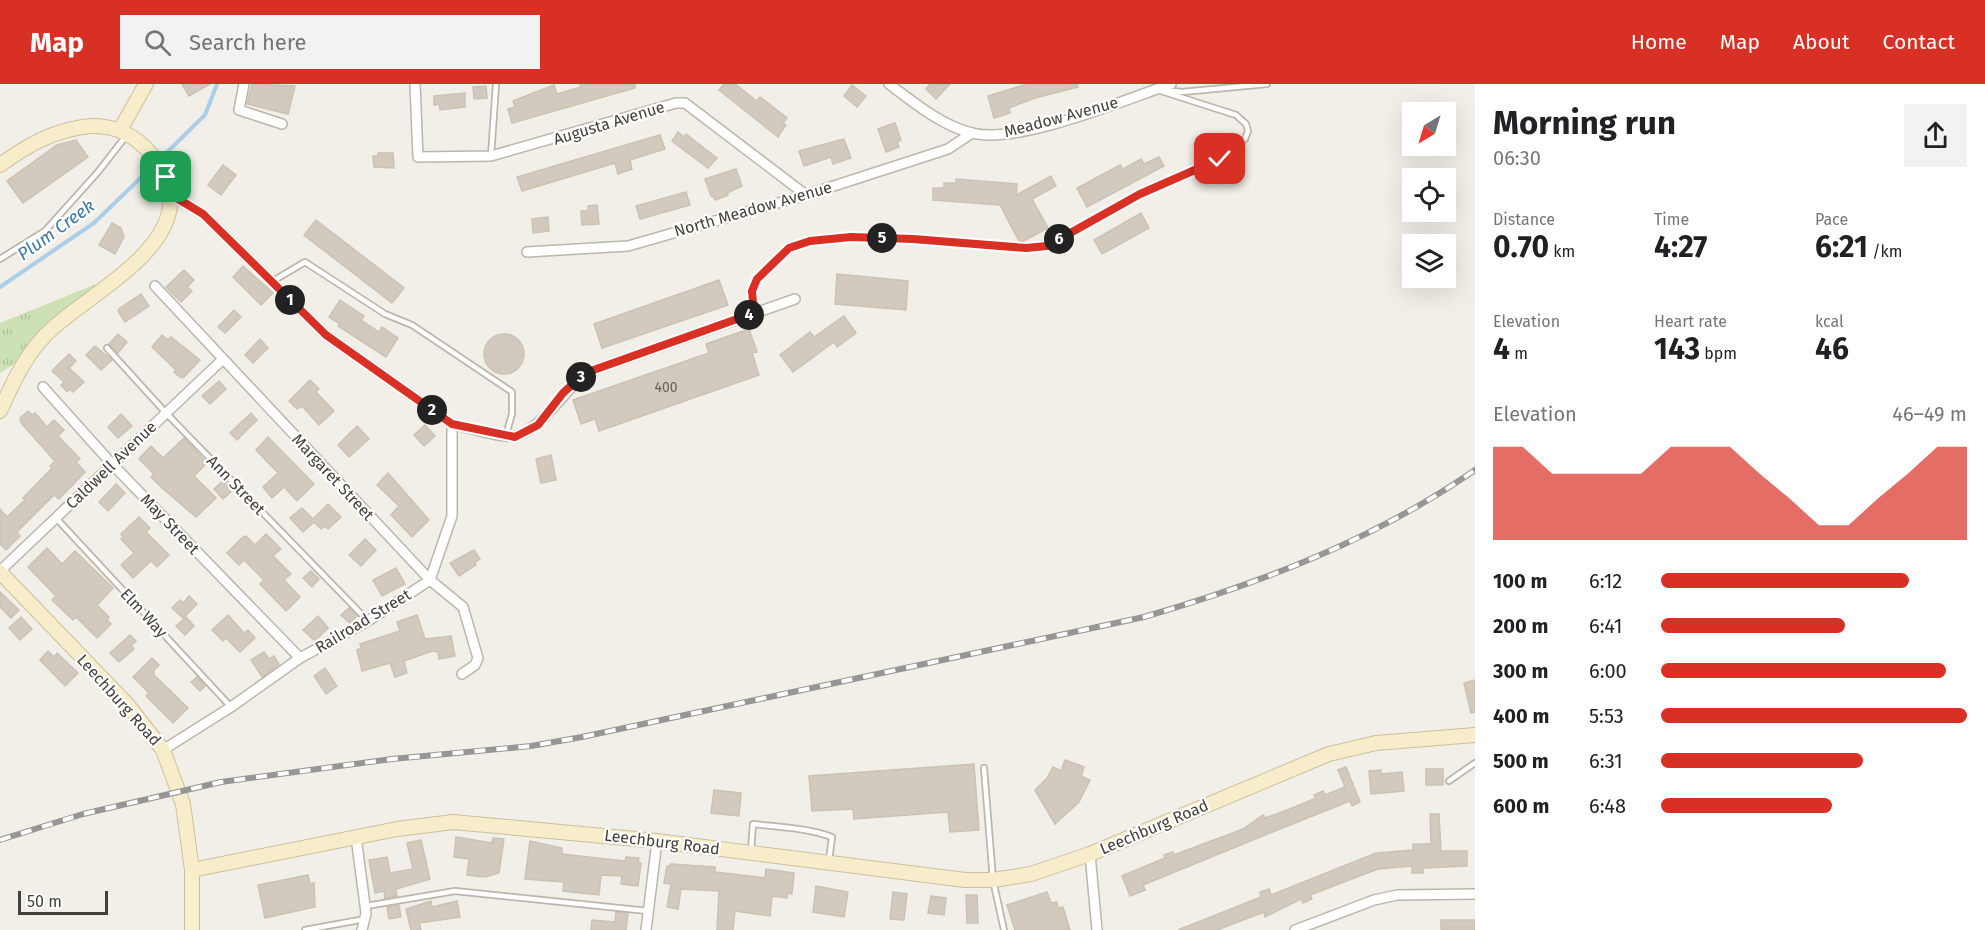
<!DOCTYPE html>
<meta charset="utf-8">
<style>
:root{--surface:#fff;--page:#f2f2f2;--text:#202124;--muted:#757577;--accent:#d93025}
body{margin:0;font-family:"Fira Sans",sans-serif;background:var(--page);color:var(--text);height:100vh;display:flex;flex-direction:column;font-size:22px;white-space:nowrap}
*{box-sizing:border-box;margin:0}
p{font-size:20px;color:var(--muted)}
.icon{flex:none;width:33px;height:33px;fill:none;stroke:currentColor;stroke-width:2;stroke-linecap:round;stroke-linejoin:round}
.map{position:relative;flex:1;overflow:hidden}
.drawer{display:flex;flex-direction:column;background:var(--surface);width:510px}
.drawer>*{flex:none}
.needle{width:39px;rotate:218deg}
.fabs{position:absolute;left:1402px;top:18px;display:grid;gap:12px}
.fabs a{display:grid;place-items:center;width:54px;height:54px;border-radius:0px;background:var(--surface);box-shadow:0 6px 24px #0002;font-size:30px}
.scale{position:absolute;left:18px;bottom:15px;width:90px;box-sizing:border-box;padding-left:6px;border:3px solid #443f37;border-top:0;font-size:16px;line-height:21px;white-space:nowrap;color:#443f37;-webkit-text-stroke:4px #fff;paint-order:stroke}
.pin{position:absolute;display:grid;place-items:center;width:51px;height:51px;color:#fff;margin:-26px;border-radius:12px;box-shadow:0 3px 9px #0006}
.km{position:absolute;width:30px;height:30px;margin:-15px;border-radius:50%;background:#222;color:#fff;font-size:16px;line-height:30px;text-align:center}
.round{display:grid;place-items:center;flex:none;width:63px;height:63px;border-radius:0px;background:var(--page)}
.summary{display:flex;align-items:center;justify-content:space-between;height:102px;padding:0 18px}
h1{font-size:33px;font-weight:700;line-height:45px}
.stats{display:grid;grid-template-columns:repeat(3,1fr);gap:9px;height:102px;padding:6px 18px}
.stats div{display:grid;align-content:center}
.stats b{font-size:30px;font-weight:700}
.stats small{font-size:16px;font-weight:400}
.stats p{font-size:16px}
.chart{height:168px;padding:12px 18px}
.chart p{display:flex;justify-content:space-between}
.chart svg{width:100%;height:108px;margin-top:6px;fill:var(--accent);opacity:.7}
ul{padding:0 18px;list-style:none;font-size:20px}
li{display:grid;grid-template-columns:96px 72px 1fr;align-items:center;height:45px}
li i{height:15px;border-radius:8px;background:var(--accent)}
header{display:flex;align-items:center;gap:36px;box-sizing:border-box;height:84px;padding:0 30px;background:var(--accent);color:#fff}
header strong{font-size:28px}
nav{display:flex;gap:33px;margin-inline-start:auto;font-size:21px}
.search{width:420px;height:54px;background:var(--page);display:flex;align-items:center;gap:15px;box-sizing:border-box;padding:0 21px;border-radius:0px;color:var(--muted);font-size:22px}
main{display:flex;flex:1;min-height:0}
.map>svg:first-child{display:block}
.grass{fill:url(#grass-tufts)}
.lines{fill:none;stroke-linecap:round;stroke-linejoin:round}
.stream{stroke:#abcfe8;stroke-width:4}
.building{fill:#d2cabf;stroke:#ccc2b3;stroke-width:1.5}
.lane-casing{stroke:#bcb6ab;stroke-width:8}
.street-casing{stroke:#bcb6ab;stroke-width:12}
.secondary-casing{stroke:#ccc09c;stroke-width:16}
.lane{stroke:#fff;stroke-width:4.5}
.street{stroke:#fff;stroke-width:9}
.secondary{stroke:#f8edcb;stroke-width:14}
.rail-casing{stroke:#969696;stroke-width:6}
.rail{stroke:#fff;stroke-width:4;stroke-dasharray:11;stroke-linecap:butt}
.route-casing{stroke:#fff;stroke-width:12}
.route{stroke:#d93025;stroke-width:8}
.labels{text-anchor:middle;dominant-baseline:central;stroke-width:4.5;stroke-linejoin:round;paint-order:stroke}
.number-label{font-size:14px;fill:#686259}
.street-label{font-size:16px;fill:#443f37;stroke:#fff}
.water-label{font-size:18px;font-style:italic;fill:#3d78a4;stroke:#fff}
</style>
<header>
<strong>Map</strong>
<div class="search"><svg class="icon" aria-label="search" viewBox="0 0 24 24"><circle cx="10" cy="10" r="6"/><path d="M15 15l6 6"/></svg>Search here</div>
<nav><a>Home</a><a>Map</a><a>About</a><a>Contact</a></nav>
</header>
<main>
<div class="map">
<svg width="1475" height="846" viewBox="0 0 1475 846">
<defs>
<pattern id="grass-tufts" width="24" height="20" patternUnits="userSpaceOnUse" patternTransform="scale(1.5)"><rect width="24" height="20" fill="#cee1b5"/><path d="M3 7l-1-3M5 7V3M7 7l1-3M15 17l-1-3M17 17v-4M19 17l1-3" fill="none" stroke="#b2c29c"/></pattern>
</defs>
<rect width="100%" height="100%" fill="#f2efe8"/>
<polygon class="grass" points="126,188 30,270 0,289 0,239"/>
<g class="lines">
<g class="stream">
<polyline points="159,76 205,31 217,0"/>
<polyline points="0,203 94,139 153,82"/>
</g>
</g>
<g class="building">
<polygon points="182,0 210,0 189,12"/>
<polygon points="252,0 295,2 288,30 247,20"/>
<polygon points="580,0 635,0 635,4 512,39 508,25 515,23 513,17 554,1 557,10 581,3"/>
<polygon points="724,0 735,0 757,17 760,13 787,34 783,39 786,41 778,53 719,6"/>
<polygon points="930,0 950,0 936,15 926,5"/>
<polygon points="1027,0 1077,0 1078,3 1035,14 1009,24 1010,29 994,34 988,12"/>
<polygon points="852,1 866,12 857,23 844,12"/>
<polygon points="486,2 487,14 474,15 473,3"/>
<polygon points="465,9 465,23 440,26 439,20 434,21 434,12"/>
<polygon points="895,39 901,56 897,58 899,63 886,68 878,45"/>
<polygon points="678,48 684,53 686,50 717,74 708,84 672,57"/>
<polygon points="660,51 665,65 630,76 632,85 618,90 615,79 522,107 517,93"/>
<polygon points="844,55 851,74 833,80 831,73 804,82 799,67"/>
<polygon points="76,56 88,73 23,119 7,97 57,61"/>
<polygon points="378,69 393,69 394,84 374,83 373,72 378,72"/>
<polygon points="1159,73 1164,82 1087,123 1077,104 1120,81 1123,85 1141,75 1144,80"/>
<polygon points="223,81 236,91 221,111 208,101"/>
<polygon points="736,85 742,102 727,109 728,111 715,116 713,112 711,112 705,95"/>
<polygon points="1051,92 1056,102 1032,115 1048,144 1020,159 1000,121 933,116 933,104 944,104 944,99 956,99 956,95 1017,100 1016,111"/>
<polygon points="686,108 690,121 640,135 636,122"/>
<polygon points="597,121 599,140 582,141 581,127 588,127 588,122"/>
<polygon points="1141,129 1149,144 1102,170 1094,156"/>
<polygon points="548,133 549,147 533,149 532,135"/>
<polygon points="316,136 404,204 392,219 304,151"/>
<polygon points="112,139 121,144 124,153 115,170 99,161"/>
<polygon points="243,182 273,209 261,221 233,193"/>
<polygon points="184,186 194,196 187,203 192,207 181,218 166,203"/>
<polygon points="837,190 908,197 906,226 835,220"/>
<polygon points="719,196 728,221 602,264 594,240"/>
<polygon points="141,210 149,222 125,238 118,227 120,224"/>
<polygon points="340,216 364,232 361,236 379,248 382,243 398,254 386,273 338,242 340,240 329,233"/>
<polygon points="234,226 241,233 225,249 218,243"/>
<polygon points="844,232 856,249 837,263 834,258 793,288 780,271 810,248 814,253"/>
<polygon points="749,245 757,268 752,269 759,291 599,347 595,335 581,340 573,316 709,269 706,260"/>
<circle cx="504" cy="270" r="20"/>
<polygon points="118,250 127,258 118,269 109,260"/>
<polygon points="162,251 168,256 171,253 200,276 184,293 181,294 174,288 176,286 152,263"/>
<polygon points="260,255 268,264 253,279 245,271"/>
<polygon points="95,262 112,276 101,286 86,271"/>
<polygon points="69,270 76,277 69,284 84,298 73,308 70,305 67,308 61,301 64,298 52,287"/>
<polygon points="310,296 319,305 316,308 334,327 319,341 302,322 297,325 289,317"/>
<polygon points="219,297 226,305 210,320 202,312"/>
<polygon points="28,327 32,331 35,329 47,343 54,336 64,346 58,352 80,375 76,378 85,388 59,415 54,411 17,448 20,452 6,466 0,460 0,425 7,433 25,416 23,414 52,384 50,382 55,377 21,339 20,334"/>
<polygon points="251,329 257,336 237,356 230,349"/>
<polygon points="121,330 132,342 118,354 108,343"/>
<polygon points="425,341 435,352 424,362 414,351"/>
<polygon points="357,342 369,355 349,373 338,361"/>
<polygon points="268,353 314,400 297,417 284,403 272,414 263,403 278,389 256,366"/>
<polygon points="184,354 207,379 194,392 216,414 196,433 162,404 151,393 154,390 139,375 151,362 163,374"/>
<polygon points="551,371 556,396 541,399 536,375"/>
<polygon points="388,389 429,436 412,453 391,431 399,422 377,401"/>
<polygon points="224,396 233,406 223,415 214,405"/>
<polygon points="116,400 125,409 108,427 99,418"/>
<polygon points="328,420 341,433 328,445 325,442 321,445 314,438 303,448 290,434 302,424 313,435"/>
<polygon points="139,433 150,444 146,448 169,471 157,483 151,477 133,494 121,481 134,469 121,455 123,453 121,450"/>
<polygon points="266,450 281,465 273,472 291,490 284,496 300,513 286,527 260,500 264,496 244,476 239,481 227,469 243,453 246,452 255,461"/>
<polygon points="365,455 376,466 361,482 349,471"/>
<polygon points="47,464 62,480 75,467 113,504 97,521 109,533 107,536 111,540 97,554 76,533 73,536 52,516 56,512 28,483"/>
<polygon points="474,466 480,475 475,478 476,481 459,492 450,479"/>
<polygon points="396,484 405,500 382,512 373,496"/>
<polygon points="311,487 319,495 312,503 303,494"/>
<polygon points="0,508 19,526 11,534 0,523"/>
<polygon points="189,512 197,520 183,534 172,524 180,516 183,519"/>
<polygon points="349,524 357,532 350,539 341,531"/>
<polygon points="228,531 244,549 248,546 255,554 240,568 226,554 223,557 212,546"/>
<polygon points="417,531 425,555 451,552 455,572 439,575 438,568 432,567 404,577 407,589 395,593 390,579 362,587 357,566 361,564 360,560 400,547 397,538"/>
<polygon points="318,532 328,544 315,557 303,546"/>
<polygon points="21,533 32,545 20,556 9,544"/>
<polygon points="186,533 194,542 185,551 176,542"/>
<polygon points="130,551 136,557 131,562 134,565 119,578 110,569"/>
<polygon points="48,567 54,573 57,569 78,589 65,602 40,576"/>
<polygon points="264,568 269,575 274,572 279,580 262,593 251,576"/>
<polygon points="152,574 159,581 154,586 154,591 188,624 173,639 146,612 149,609 133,593"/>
<polygon points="325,584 337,602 326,610 314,592"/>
<polygon points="197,593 205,602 200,607 191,598"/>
<polygon points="1475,596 1475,628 1471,629 1464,599"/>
<polygon points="1065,676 1084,683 1081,692 1090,696 1079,718 1055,740 1035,706 1047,694 1053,683 1061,687"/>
<polygon points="974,680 979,746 950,748 948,728 854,735 853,725 812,727 809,692"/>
<polygon points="1346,683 1360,718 1352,722 1350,717 1280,745 1143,801 1145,806 1130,812 1122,792 1165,774 1164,771 1173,768 1174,771 1243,745 1263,731 1265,734 1290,725 1316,714 1314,711 1323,707 1325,711 1345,703 1338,686"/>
<rect x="1426" y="685" width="17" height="16"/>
<polygon points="1381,686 1381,690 1402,688 1404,707 1371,710 1369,687"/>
<polygon points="714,706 741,709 739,732 711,729"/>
<polygon points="1430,730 1439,730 1441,767 1467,767 1467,782 1423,784 1423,789 1412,789 1412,782 1378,785 1310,811 1312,815 1303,819 1301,815 1265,833 1264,828 1217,846 1178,846 1261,813 1260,808 1269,805 1271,811 1376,769 1413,766 1413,760 1431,760"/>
<polygon points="456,753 492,759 493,754 504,755 499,789 485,793 467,791 469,775 454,773"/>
<polygon points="421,756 430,795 396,805 397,812 385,814 384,807 375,809 369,776 387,773 390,789 413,785 407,759"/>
<polygon points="530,757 562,764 562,770 625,777 626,773 639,774 638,778 641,779 638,802 621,800 622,792 601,791 599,811 563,807 564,798 525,795"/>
<polygon points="671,780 715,783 715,788 765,794 766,785 794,789 792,810 788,809 787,814 772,812 770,832 735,827 733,846 717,846 719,807 681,805 678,825 667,823 671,800 664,799 667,782 670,782"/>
<polygon points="308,791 310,800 314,799 315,823 265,834 258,801"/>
<polygon points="816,802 848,808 844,833 813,828"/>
<polygon points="893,808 907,810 904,836 890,835"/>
<polygon points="1047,808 1051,819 1057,818 1058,824 1063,823 1070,846 1015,846 1007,821"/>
<polygon points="966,811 977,811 978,839 967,839"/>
<polygon points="931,812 946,814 944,831 928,829"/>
<polygon points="431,817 432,823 457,817 460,833 419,839 421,846 411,846 406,825"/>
<polygon points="399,821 401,833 389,835 387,823"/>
<polygon points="616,828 628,829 626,846 591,846 592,836 615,838"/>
<rect x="1441" y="836" width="34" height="10"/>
</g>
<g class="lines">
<defs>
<g id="lane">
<polyline points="1162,6 1182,8 1267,0"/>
<polyline points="491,72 496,0"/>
<polyline points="0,175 45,147 98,88 126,52"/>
<polyline points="273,197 305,178 385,230 412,241 512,308 512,330 506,351"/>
<polyline points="754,229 752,207 757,195 789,164 810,157 851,153 913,155 1026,164 1047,162 1140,110 1220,75 1245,55 1248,47 1246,40 1236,31 1158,6"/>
<polyline points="107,264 166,329 368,537"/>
<polyline points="56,434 231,623"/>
<polyline points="984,684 993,796 1004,846"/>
<polyline points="1449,697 1475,679"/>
<path d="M751 766 753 740C779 743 808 744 832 753L829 776"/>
<polyline points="366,822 455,807 648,827"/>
<polyline points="305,846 365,835"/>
</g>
<g id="street">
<polyline points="244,0 239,26 282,40"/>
<polyline points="415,0 418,73 491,72 676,19 685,19 806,111"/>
<path d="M889 0C913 18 942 42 972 49 1018 61 1124 16 1171 0"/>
<polyline points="527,168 628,162 806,111 948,65 972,49"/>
<polyline points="155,202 430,496 463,523 478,574 475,581 462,590"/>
<polyline points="43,303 112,380 300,574"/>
<path d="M452 340C466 343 505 355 516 352 541 345 565 307 585 289L795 215"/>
<polyline points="0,487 222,276"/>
<polyline points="163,666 231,623 300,574 368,537 430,496 452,432 452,340 326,251 203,130 170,110"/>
<polyline points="356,753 366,829 362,846"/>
<polyline points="1090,770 1097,846"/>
<polyline points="646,846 657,757"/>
<polyline points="1295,846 1374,816 1397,811 1475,810"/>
</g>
<g id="secondary">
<polyline points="120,46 146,0"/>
<path d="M0 81C29 60 56 45 91 42 115 41 136 52 151 70 216 147 101 201 54 243 28 265 14 296 0 327"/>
<polyline points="0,488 127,620 163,666 183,720 192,786 192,846"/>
<polyline points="192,786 397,745 453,738 657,757 965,796 993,796 1031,790 1090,770 1329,670 1376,659 1475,651"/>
</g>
</defs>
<use href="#lane" class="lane-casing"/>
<use href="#street" class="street-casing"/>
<use href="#secondary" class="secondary-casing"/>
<use href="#lane" class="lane"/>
<use href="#street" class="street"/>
<use href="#secondary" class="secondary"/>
<defs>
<path id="rail" d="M0 756 83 730 221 698 392 675 531 662 582 653 1144 533C1261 499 1374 456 1475 386"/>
</defs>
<use href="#rail" class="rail-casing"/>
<use href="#rail" class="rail"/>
</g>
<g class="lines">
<defs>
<polyline id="route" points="166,93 170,110 203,130 326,251 452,340 515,353 538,341 563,309 585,289 754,229 752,207 757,195 789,164 810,157 851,153 913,155 1026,164 1047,162 1140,110 1220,75"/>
</defs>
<use href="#route" class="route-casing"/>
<use href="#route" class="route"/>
</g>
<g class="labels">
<g class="number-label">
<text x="666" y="303">400</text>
</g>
<g class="street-label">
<text transform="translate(1061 33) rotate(-15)">Meadow Avenue</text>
<text transform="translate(609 39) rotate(-17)">Augusta Avenue</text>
<text transform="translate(753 125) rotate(-16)">North Meadow Avenue</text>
<text transform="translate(111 381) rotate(-44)">Caldwell Avenue</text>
<text transform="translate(333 393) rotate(47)">Margaret Street</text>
<text transform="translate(236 401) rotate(46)">Ann Street</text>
<text transform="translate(170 440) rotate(46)">May Street</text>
<text transform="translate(144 529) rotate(47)">Elm Way</text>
<text transform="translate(363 537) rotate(-31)">Railroad Street</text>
<text transform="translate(119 616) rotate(48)">Leechburg Road</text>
<text transform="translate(1154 743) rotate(-23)">Leechburg Road</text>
<text transform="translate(662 758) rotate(7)">Leechburg Road</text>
</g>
<g class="water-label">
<text transform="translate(56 146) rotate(-36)">Plum Creek</text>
</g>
</g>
</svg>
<div class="fabs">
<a><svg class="needle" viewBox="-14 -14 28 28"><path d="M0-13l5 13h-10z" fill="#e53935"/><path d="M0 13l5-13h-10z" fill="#757577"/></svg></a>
<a><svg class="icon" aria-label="locate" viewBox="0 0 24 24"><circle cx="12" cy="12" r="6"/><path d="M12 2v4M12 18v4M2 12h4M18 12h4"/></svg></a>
<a><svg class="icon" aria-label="layers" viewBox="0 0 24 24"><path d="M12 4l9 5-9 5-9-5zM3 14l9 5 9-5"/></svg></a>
</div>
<div class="scale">50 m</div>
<div class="pin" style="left:166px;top:93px;background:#1e9e55"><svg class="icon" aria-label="arrive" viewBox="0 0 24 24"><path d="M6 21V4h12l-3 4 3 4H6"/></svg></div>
<div class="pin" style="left:1220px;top:75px;background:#d93025"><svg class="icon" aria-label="check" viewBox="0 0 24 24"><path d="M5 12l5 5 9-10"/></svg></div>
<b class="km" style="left:290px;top:216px">1</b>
<b class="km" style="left:432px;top:326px">2</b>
<b class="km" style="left:581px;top:293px">3</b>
<b class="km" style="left:749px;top:231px">4</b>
<b class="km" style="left:882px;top:154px">5</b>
<b class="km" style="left:1059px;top:155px">6</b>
</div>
<section class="drawer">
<div class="summary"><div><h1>Morning run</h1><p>06:30</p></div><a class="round"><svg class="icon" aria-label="share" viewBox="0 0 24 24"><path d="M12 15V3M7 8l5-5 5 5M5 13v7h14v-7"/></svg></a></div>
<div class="stats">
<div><p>Distance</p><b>0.70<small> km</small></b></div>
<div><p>Time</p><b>4:27</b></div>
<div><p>Pace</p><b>6:21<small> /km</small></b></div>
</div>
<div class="stats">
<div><p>Elevation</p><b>4<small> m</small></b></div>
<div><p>Heart rate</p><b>143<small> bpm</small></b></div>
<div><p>kcal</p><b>46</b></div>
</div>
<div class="chart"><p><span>Elevation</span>46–49 m</p>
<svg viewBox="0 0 160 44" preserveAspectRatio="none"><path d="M0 44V6L10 6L20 17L30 17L40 17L50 17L60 6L70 6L80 6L90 17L100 27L110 38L120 38L130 27L140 17L150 6L160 6V44z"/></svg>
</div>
<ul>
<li><b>100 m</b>6:12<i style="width:81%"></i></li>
<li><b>200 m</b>6:41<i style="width:60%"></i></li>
<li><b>300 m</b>6:00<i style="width:93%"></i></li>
<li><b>400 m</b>5:53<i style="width:100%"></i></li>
<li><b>500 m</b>6:31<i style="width:66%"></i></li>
<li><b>600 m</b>6:48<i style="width:56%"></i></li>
</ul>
</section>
</main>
